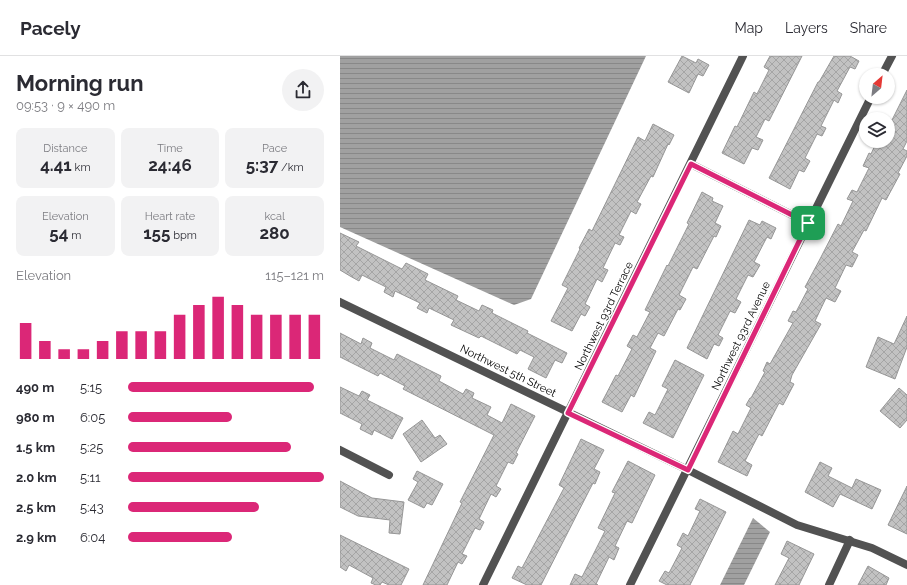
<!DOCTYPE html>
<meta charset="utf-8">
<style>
:root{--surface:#fff;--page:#f2f2f3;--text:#2b2b33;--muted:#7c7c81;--line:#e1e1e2;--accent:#db2777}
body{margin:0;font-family:Raleway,sans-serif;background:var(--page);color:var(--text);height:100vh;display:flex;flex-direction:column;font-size:15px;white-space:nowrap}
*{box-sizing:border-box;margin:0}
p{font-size:13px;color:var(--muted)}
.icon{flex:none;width:22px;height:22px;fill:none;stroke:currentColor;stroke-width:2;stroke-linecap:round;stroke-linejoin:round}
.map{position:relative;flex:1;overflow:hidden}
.side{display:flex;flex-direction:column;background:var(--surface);width:340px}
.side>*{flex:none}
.needle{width:26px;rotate:28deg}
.buttons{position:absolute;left:519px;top:12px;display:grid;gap:8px}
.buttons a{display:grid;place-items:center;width:36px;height:36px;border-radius:50%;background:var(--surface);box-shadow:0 1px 3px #0004;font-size:20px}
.pin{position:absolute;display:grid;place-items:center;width:34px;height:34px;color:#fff;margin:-17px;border-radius:8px;box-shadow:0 2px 6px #0006}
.round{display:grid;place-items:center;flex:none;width:42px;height:42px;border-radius:21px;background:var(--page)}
.overview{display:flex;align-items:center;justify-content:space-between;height:68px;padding:0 16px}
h1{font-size:22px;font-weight:700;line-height:30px}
.figures{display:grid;grid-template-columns:repeat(3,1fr);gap:6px;height:68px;padding:4px 16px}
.figures div{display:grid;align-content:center;border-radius:8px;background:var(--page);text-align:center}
.figures b{font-size:17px;font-weight:700}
.figures small{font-size:11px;font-weight:400}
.figures p{font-size:11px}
.chart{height:112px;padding:8px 16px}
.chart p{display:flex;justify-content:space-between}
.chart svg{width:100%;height:72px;margin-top:4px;stroke:var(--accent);stroke-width:6}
ul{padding:0 16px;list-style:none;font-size:13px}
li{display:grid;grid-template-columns:64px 48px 1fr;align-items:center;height:30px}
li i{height:10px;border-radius:5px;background:var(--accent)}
header{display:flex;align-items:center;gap:24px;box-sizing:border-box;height:56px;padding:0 20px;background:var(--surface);border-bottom:1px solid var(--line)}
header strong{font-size:19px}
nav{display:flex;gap:22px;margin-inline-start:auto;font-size:14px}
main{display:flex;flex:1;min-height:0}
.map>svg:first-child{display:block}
.water{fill:url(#water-rules)}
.building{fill:url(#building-cross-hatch);stroke:#969696}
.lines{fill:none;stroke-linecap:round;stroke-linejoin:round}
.minor{stroke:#525252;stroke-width:8}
.route-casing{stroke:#fff;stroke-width:8}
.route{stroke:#db2777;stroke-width:5}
.labels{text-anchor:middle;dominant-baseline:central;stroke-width:3;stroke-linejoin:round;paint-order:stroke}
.street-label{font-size:11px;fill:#000;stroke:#fff}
</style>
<header>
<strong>Pacely</strong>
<nav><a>Map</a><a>Layers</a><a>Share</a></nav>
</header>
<main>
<section class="side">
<div class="overview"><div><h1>Morning run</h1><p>09:53 · 9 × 490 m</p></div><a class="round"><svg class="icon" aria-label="share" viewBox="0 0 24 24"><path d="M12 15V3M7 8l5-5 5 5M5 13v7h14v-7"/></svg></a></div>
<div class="figures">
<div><p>Distance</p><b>4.41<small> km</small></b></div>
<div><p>Time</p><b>24:46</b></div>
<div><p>Pace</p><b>5:37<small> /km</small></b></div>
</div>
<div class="figures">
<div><p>Elevation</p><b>54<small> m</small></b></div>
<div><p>Heart rate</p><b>155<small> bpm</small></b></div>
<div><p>kcal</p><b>280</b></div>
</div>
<div class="chart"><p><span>Elevation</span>115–121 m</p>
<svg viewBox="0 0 160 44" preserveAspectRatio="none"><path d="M5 44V22M15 44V33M25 44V38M35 44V38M45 44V33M55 44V27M65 44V27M75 44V27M85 44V17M95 44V11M105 44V6M115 44V11M125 44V17M135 44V17M145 44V17M155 44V17"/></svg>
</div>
<ul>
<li><b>490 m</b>5:15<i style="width:95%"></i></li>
<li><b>980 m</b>6:05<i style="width:53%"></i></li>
<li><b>1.5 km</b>5:25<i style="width:83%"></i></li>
<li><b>2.0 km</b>5:11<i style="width:100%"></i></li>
<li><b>2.5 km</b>5:43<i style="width:67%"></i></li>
<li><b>2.9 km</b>6:04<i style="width:53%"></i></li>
</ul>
</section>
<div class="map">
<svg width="567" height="529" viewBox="0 0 567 529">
<defs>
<pattern id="water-rules" width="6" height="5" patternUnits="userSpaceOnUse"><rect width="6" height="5" fill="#a0a0a0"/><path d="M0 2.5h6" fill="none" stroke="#888"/></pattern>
<pattern id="building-cross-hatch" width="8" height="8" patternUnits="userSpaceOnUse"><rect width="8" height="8" fill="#c2c2c2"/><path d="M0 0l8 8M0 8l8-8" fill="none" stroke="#a5a5a5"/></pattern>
</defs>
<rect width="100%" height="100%" fill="#fff"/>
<g class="water">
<polygon points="0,0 306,0 191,243 174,249 0,171"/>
<polygon points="413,462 430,476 404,529 380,529"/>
</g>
<g class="building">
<polygon points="342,0 356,7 358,3 369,9 363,20 358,18 349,37 328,26"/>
<polygon points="430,0 462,0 429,65 425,63 416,81 423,84 418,94 412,92 404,108 382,97 395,70 397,71 414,36 417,38 429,14 424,11"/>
<polygon points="494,0 510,0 519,5 515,13 510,11 497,35 502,38 498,47 494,44 481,70 486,72 482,80 477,78 465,102 470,105 464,116 459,114 450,133 429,122 478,26 479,26"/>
<polygon points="567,34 567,85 563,93 567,95 567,100 558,117 560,118 546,144 542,142 526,175 524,174 512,196 518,199 512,211 506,209 495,232 501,235 495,246 486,242 475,265 481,268 452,319 450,326 454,328 443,349 439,347 422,380 419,378 405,405 412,409 407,420 378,406 393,375 398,378 411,352 406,349 410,342 411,342 425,316 423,315 427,306 430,308 453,267 448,265 453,255 456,256 468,233 465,231 480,203 498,168 501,170 513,145 507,143 512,134 517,136 529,112 523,110 529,97 531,98 537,85 548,85 548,62 552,64"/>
<polygon points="313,68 334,79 329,89 328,88 313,121 311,120 297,146 301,148 296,158 291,155 279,179 284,181 280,189 275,187 263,212 268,214 262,226 257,223 245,248 250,251 245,260 241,258 232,275 211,265 228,232 222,229 240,193 239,192 249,173 252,175 298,81 305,85"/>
<polygon points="362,136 373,142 372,145 383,150 375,167 381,170 376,181 374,180 357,213 353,211 339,239 346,243 340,254 338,253 324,280 318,277 310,292 316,295 294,341 291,339 282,356 262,346 276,319 278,320 292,293 287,290 293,279 297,281 310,256 305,254 327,209 328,210 349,168 347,167"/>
<polygon points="409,164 420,169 422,165 436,172 431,183 427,181 414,206 420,209 413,221 408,219 396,243 401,246 395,257 390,255 378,279 383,282 379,290 374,288 367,303 347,292"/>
<polygon points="0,177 19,186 16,190 62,213 66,207 88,218 85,224 118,240 116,244 139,255 142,249 153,254 152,257 188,275 187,277 227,297 222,307 215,304 206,322 188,313 194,301 180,294 177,298 141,280 139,282 111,269 114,264 89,252 87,257 77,252 80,247 55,235 53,241 44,236 46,231 22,219 19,225 10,220 0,214"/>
<polygon points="567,260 567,291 555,323 526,311 538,281 554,288"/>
<polygon points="0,277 21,288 23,282 32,287 30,292 54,304 57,298 101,320 99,325 123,338 126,333 134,337 132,342 151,351 147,359 162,367 171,348 195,360 176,397 178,398 173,408 168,406 156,430 161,433 156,441 151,438 139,463 144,466 140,474 135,472 122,498 127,500 122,508 118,506 107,529 83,529 122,447 120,446 154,379 63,333 65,330 40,317 38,320 0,301"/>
<polygon points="335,304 364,319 333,382 303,367 309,356 315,359 328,333 322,330"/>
<polygon points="0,331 19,340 22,335 30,339 27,344 63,362 52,383 34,374 32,379 20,373 22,368 0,357"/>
<polygon points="559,332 567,339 567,364 560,372 540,355"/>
<polygon points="82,364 95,382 100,379 107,388 81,406 63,378"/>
<polygon points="241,383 264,394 254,413 260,416 255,428 253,427 201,529 187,529 172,522 178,510 182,512 224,432 219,429"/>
<polygon points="288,405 315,419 292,467 287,465 275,490 279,492 274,504 269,501 256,528 258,529 230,529 235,518 242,521 265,475 258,472 275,437 272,436"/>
<polygon points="480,406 492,412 488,420 512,432 516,423 541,434 532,453 500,438 493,451 465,436"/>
<polygon points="77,415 103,428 92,449 87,447 84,452 68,444 78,426 73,423"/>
<polygon points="0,425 32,442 64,446 60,478 49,477 50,464 18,460 0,451"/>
<polygon points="567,430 567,478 548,469"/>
<polygon points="360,443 386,456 350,529 327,529 319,525 325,515 329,517 342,492 337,489 343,477 348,480 360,455 355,453"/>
<polygon points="0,479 69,513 61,529 49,529 42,526 40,529 36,529 31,527 33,522 9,509 6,515 0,511"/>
<polygon points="447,485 474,498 459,529 435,529 449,502 441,498"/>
<polygon points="528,510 549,522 546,529 518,529"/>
</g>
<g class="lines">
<g class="minor">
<polyline points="542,19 552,0"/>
<polyline points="351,108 468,167"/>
<polyline points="0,246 348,414 457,469 532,492 567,509"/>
<polyline points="0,394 49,419"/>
<polyline points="143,529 403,0"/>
<polyline points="290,529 531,41"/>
<polyline points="489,529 510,484"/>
</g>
</g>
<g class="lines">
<defs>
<polygon id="route" points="351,108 468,167 348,414 228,357"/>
</defs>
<use href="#route" class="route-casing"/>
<use href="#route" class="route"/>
</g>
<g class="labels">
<g class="street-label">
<text transform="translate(264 260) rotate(-64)">Northwest 93rd Terrace</text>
<text transform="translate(401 280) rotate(-64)">Northwest 93rd Avenue</text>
<text transform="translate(168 315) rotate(26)">Northwest 5th Street</text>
</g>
</g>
</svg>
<div class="buttons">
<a><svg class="needle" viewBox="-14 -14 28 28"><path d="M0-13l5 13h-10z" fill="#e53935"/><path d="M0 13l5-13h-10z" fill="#7c7c81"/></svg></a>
<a><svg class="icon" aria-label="layers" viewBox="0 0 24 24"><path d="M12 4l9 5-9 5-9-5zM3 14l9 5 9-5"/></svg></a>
</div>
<div class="pin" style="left:468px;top:167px;background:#1e9e55"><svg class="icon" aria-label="arrive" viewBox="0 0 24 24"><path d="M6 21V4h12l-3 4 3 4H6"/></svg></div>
</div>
</main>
